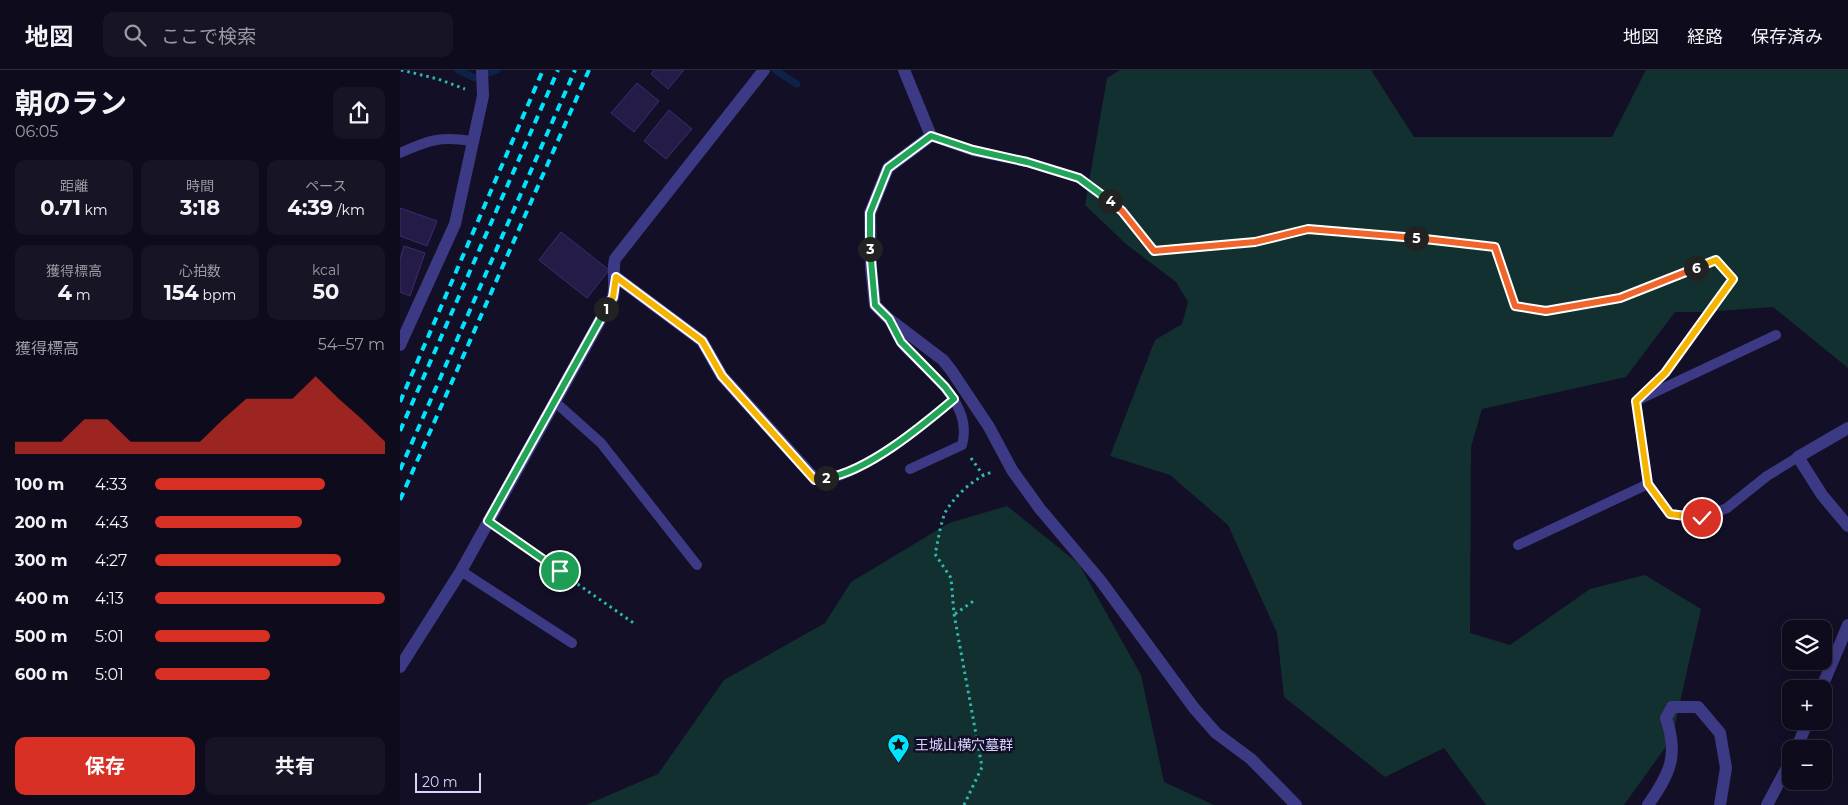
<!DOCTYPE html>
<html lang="ja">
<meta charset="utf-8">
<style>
:root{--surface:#0e0b1c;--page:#171425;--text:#f1f3f6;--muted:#9b9ba3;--line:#2e2b3b;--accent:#d93025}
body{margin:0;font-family:Montserrat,"Noto Sans JP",sans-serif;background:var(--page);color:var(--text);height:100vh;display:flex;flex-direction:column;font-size:19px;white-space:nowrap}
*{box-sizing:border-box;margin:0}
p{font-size:16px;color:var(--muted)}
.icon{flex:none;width:28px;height:28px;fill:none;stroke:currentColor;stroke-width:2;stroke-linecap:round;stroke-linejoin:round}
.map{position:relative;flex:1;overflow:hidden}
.drawer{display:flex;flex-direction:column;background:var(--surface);width:400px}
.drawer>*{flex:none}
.buttons{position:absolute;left:1382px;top:550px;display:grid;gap:10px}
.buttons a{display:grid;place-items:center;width:50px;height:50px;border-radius:10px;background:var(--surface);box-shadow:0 2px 12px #0003,0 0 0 1px var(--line);font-size:25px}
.scale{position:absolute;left:15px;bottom:12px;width:66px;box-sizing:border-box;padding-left:5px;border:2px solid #d9d4ff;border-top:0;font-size:14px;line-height:18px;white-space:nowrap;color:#d9d4ff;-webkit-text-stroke:4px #130f26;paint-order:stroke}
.pin{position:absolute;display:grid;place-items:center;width:42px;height:42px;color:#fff;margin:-21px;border:2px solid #fff;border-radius:50%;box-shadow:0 1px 5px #0007}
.km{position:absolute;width:25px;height:25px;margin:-12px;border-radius:50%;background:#222;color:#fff;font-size:14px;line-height:25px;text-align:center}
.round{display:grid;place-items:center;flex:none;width:52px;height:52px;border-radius:10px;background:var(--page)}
.headline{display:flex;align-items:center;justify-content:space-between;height:85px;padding:0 15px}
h1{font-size:28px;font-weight:700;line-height:38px}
.metrics{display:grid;grid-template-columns:repeat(3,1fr);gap:8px;height:85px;padding:5px 15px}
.metrics div{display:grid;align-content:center;border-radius:10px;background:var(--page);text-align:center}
.metrics b{font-size:21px;font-weight:700}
.metrics small{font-size:14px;font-weight:400}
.metrics p{font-size:14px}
.chart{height:140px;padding:10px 15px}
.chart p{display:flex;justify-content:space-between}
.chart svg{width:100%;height:90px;margin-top:5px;fill:var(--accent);opacity:.7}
.button{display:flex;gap:10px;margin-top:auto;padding:10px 15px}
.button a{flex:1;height:58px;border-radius:10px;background:var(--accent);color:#fff;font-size:20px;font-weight:700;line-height:58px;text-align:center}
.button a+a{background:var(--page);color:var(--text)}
ul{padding:0 15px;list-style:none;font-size:16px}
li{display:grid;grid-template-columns:80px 60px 1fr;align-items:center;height:38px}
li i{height:12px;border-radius:6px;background:var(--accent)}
header{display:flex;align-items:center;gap:30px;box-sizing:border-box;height:70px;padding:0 25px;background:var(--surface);border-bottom:1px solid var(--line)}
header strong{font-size:24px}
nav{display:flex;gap:28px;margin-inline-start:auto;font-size:18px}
.search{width:350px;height:45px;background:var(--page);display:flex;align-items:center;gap:12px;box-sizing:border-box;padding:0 18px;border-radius:10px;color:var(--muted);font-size:19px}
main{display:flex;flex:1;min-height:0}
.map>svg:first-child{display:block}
.green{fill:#12302f}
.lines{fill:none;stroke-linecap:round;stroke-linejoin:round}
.stream{stroke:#0c2248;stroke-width:7}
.building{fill:#241b47;stroke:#3b2d73}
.path{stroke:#2fb8b0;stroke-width:3;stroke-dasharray:2.5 4;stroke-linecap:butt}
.lane{stroke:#3d3a85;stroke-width:10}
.street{stroke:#3d3a85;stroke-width:12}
.rail{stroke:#00e5ff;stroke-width:4;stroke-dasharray:8 6;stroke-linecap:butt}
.split-1-casing{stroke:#fff;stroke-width:10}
.split-2-casing{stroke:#fff;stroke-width:10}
.split-3-casing{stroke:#fff;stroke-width:10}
.split-4-casing{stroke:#fff;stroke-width:10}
.split-5-casing{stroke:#fff;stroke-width:10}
.split-6-casing{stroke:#fff;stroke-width:10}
.split-7-casing{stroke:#fff;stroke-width:10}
.split-1{stroke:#22a559;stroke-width:6}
.split-2{stroke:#f5b400;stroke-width:6}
.split-3{stroke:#22a559;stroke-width:6}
.split-4{stroke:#22a559;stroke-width:6}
.split-5{stroke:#f0652b;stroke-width:6}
.split-6{stroke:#f0652b;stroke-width:6}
.split-7{stroke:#f5b400;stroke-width:6}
.labels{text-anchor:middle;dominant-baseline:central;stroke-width:5;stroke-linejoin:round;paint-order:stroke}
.poi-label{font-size:14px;fill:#d9d4ff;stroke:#130f26;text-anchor:start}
</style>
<header>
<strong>地図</strong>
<div class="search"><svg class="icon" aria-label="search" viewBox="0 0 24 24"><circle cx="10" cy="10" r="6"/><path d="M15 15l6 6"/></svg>ここで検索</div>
<nav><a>地図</a><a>経路</a><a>保存済み</a></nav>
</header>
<main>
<section class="drawer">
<div class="headline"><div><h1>朝のラン</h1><p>06:05</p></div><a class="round"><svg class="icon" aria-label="share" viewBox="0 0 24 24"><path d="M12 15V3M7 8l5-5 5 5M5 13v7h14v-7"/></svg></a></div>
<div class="metrics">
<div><p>距離</p><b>0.71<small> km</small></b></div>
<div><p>時間</p><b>3:18</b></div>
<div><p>ペース</p><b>4:39<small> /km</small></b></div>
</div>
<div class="metrics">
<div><p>獲得標高</p><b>4<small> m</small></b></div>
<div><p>心拍数</p><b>154<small> bpm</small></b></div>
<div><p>kcal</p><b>50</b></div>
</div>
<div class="chart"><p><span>獲得標高</span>54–57 m</p>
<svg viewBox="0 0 160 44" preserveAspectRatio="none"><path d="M0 44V38L10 38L20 38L30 27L40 27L50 38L60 38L70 38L80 38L90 27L100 17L110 17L120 17L130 6L140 17L150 27L160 38V44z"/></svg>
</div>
<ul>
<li><b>100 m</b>4:33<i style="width:74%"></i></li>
<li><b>200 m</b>4:43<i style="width:64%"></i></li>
<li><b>300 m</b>4:27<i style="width:81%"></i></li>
<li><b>400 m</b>4:13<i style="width:100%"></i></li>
<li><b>500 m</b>5:01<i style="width:50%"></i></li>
<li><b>600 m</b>5:01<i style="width:50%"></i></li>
</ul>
<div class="button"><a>保存</a><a>共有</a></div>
</section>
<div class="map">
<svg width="1448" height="735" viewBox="0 0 1448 735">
<rect width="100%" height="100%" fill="#130f26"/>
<g class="green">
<polygon points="720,0 971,0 1014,67 1212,67 1246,0 1448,0 1448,298 1373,237 1304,242 1275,242 1226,307 1082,339 1071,377 1070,563 1110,575 1190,519 1245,505 1301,539 1272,668 1224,735 1086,735 1044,678 985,707 884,627 877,563 828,455 770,405 710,386 755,270 782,254 788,232 776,212 726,174 685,135 707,8"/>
<polygon points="607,436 679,494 741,605 764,712 814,735 186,735 258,704 324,610 425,553 451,512 549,453"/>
</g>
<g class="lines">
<g class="stream">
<polyline points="58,0 75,8 97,0"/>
<polyline points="375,0 397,14"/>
</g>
</g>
<g class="building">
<polygon points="254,0 284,0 268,19 251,4"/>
<polygon points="237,13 259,31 234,62 211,43"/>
<polygon points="269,40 292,59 266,89 244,71"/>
<polygon points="0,138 37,151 27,176 0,166"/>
<polygon points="161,162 209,200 187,228 139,190"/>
<polygon points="4,176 25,183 10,226 0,222 0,189"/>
</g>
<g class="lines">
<g class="path">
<polyline points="1,0 38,9 65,19"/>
<polyline points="770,180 855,172 908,159 1095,177 1115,236 1146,241 1220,228 1316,190 1333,209 1270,297"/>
<polyline points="571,388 583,405"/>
<polyline points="103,462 235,554"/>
<polyline points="555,544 575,530"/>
<path d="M564 735 582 697 554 544 551 508 535 484C538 472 540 455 545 443 553 427 578 404 594 402"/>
</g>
<g class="lane">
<polyline points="531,66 573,81 627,92 679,108 722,141 754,181"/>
<path d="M0 83C29 70 40 66 72 71"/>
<path d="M490 250C493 257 497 267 502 274 527 302 574 332 562 375L510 399"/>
<polyline points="1376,265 1236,331 1248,414 1270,444 1302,448 1327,438 1367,406 1398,387"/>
<polyline points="154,331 201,373 297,495"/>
<path d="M415 409C423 408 434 409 441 405 483 388 520 358 554 329"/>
<polyline points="1118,475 1248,414"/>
<polyline points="61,501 172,573"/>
</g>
<g class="street">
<polyline points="504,0 531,66 488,98 470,143 471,198 475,235 489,249 543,290 551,300 589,357 612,400 640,439 700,510 794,638 816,663 851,689 896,735"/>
<polyline points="216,207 302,271 322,306 415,409"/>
<polyline points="0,275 55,154 83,26 82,0"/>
<polyline points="1448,358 1398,387 1422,425 1448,456"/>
<path d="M0 597 61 501 213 227C216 213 212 200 215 189L364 0"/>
<polyline points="1421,619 1448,555"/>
<polyline points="1396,679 1408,651"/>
<path d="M1248 735C1270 703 1279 686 1266 648L1272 637H1298L1320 663 1326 698 1320 735"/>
<polyline points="1367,735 1391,690"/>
</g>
<g class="rail">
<polyline points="0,332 143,0"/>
<polyline points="0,361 158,0"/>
<polyline points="0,400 175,0"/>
<polyline points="0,430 189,0"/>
</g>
</g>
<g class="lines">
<defs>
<polyline id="split-1" points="160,501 88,451 206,239"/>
<polyline id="split-2" points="206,239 213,227 216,207 302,271 322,306 415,410 426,408"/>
<path id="split-3" d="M426 408C467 402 522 356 554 329L545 317 501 272 489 249 475 235 470 179"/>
<polyline id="split-4" points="470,179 470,143 488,98 531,66 573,80 627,92 679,108 710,131"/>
<polyline id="split-5" points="710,131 722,141 754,181 855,172 908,159 1016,168"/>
<polyline id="split-6" points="1016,168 1095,177 1115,236 1146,241 1220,228 1296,198"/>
<polyline id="split-7" points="1296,198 1316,190 1333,209 1265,303 1236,331 1248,414 1270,444 1302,448"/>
</defs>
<use href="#split-1" class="split-1-casing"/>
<use href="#split-2" class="split-2-casing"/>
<use href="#split-3" class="split-3-casing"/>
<use href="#split-4" class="split-4-casing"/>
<use href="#split-5" class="split-5-casing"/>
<use href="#split-6" class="split-6-casing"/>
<use href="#split-7" class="split-7-casing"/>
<use href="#split-1" class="split-1"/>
<use href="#split-2" class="split-2"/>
<use href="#split-3" class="split-3"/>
<use href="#split-4" class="split-4"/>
<use href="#split-5" class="split-5"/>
<use href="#split-6" class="split-6"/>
<use href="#split-7" class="split-7"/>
</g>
<defs>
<symbol id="sight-pin" viewBox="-11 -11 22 30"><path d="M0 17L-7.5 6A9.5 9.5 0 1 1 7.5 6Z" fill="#00e5ff" stroke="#130f26"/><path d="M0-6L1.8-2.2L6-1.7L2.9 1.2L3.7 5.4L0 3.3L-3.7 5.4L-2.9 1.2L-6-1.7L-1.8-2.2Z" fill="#111"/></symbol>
</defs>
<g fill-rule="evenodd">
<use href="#sight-pin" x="486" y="662" width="25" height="34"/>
</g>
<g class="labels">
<g class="poi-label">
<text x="515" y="675">王城山横穴墓群</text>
</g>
</g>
</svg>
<div class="buttons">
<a><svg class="icon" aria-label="layers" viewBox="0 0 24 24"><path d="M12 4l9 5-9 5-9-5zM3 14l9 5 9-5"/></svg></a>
<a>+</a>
<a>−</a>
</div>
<div class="scale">20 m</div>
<div class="pin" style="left:160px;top:501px;background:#1e9e55"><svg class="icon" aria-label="arrive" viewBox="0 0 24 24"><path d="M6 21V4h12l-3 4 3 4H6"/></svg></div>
<div class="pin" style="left:1302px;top:448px;background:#d93025"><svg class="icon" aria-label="check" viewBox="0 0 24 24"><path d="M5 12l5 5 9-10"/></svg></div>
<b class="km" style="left:206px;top:239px">1</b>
<b class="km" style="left:426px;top:408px">2</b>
<b class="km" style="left:470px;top:179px">3</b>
<b class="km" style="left:710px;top:131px">4</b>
<b class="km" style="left:1016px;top:168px">5</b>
<b class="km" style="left:1296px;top:198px">6</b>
</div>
</main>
